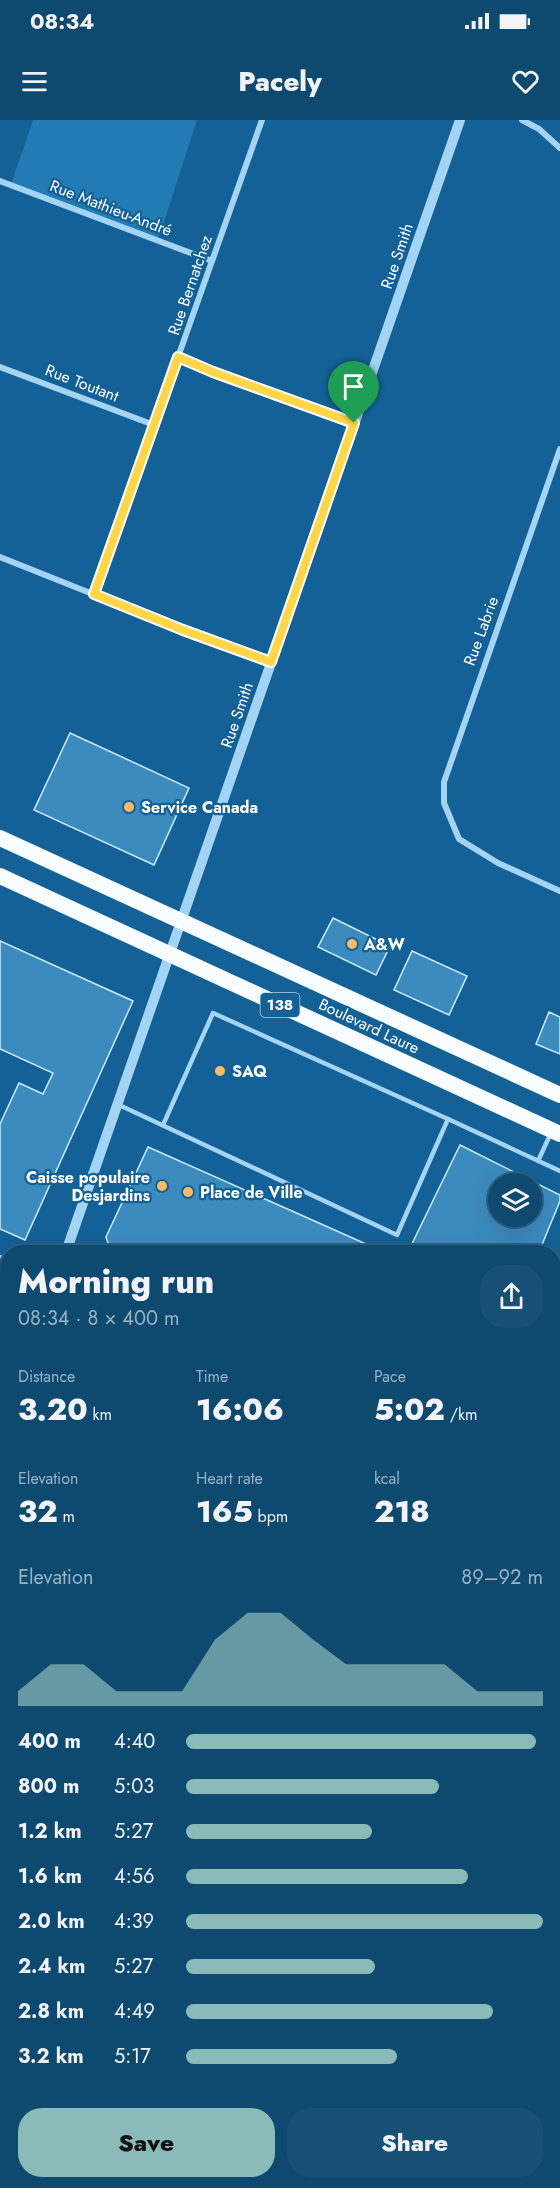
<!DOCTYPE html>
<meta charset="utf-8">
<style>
:root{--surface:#0e4970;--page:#175075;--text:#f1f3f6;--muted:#9bb2c3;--line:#2e6183;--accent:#8bbbb9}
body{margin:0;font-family:Jost,sans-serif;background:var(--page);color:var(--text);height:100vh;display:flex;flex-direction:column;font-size:22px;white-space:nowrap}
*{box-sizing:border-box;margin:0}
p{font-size:20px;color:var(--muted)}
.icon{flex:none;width:33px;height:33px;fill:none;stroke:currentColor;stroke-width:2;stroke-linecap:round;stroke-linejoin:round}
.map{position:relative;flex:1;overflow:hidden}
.panel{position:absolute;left:0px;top:1125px;width:561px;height:944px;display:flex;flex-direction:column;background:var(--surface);border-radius:24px 24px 0 0;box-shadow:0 6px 24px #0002,0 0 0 2px var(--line)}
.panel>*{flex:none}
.buttons{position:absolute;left:488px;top:1053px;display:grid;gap:12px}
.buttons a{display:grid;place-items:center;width:54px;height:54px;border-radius:50%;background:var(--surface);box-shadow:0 6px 24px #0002,0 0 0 2px var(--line);font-size:30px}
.pin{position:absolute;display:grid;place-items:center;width:51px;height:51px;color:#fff;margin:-62px -26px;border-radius:50% 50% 50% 0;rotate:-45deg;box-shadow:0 0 6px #0007}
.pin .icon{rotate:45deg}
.round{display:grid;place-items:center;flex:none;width:63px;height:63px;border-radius:24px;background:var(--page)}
.overview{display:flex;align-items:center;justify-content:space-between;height:102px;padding:0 18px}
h1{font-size:33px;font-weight:800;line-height:45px}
.metrics{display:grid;grid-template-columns:repeat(3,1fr);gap:9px;height:102px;padding:6px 18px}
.metrics div{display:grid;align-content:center}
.metrics b{font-size:30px;font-weight:800}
.metrics small{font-size:16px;font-weight:400}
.metrics p{font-size:16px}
.chart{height:168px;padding:12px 18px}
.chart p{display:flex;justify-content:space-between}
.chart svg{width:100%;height:108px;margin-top:6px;fill:var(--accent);opacity:.7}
.primary-button{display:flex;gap:12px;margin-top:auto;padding:12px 18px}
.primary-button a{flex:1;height:69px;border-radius:24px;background:var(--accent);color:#111;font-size:24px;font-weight:800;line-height:69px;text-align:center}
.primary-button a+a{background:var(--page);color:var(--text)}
ul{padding:0 18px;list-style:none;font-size:20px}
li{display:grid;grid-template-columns:96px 72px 1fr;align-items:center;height:45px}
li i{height:15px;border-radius:8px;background:var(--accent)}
.status{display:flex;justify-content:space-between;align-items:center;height:42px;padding:0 30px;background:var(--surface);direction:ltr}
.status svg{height:16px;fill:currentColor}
header{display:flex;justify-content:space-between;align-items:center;height:78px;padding:0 18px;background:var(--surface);font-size:27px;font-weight:800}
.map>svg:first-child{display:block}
.green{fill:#227bb3}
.building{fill:#3c8bbe;stroke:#cceafd;stroke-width:1.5;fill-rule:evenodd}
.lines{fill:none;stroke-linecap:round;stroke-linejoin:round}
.service{stroke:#a4d4f3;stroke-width:4.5}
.minor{stroke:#a4d4f3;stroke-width:6}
.tertiary{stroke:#a4d4f3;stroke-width:10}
.trunk{stroke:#f7fcff;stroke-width:16}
.route-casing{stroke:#fff;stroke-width:12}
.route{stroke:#ffd54a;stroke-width:8}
.poi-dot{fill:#ffba65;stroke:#136196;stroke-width:2}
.labels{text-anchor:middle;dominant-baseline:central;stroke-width:4.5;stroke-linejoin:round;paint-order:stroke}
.shield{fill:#136196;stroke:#b8d0e0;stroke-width:1.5}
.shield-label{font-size:15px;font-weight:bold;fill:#fff}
.street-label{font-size:16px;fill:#fff;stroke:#136196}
.poi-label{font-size:16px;font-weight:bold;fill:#fff;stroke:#136196;text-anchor:start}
</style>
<div class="status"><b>08:34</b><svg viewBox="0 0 49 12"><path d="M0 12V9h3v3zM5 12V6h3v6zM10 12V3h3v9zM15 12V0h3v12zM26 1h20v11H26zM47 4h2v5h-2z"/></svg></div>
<header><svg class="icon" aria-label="menu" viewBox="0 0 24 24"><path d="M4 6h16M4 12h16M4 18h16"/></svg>Pacely<svg class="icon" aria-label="heart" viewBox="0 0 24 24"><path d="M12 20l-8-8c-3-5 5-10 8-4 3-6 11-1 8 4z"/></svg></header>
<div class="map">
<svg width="560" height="2068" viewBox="0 0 560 2068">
<rect width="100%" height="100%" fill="#136196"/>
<g class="green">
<polygon points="33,0 197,0 158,120 10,67"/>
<polygon points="554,1861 560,1863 560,2068 539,2061 554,2061"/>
</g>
<g class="building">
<polygon points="70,613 189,668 154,745 34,690"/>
<polygon points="333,798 390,826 376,855 318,827"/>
<polygon points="0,821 133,881 25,1120 0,1109 0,1004 19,963 43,974 53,953 0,929"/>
<polygon points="412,831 467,856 449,895 394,870"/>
<polygon points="549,892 560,897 560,934 536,924"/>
<path d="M460 1025 560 1075V1081L539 1132H408ZM498 1064H531V1096H498Z"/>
<polygon points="148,1027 384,1132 111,1132 106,1117"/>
</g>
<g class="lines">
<g class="service">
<polyline points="117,984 397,1115 448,999 560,1051"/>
<polyline points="163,1005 213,893 448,999"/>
<polyline points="538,1041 551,1013"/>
<polyline points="554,1164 560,1150"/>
<polyline points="554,1179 560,1182"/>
</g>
<g class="minor">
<polyline points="522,0 539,9 560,28"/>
<polyline points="0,61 212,141"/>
<polyline points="178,237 212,252 354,303"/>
<polyline points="0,247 154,305"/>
<polyline points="560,329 444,662 444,683 459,719 498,743 560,771"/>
<polyline points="0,437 183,510 271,542"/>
<polyline points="94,474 262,0"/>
<polyline points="0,1138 8,1140"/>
<polyline points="554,1387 560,1390"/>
<polyline points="0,1465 8,1468"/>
<polyline points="554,1666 560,1668"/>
<polyline points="554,1820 560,1801"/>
<polyline points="554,1850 560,1852"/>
<polyline points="521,2061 533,2068"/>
<polyline points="278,2068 281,2061"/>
</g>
<g class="tertiary">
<polyline points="66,1132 460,0"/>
<polyline points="0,1326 8,1305"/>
<polyline points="10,2061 29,2068"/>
</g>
<g class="trunk">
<polyline points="0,718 560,975"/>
<polyline points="0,756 560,1014"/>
</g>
</g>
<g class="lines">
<defs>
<polygon id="route" points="178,237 213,252 354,303 271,542 183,510 94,474"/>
</defs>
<use href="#route" class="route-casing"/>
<use href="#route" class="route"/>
</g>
<g class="poi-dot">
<circle cx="129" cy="687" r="6"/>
<circle cx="352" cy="824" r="6"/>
<circle cx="220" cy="951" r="6"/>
<circle cx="162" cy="1066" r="6"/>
<circle cx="188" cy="1072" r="6"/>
</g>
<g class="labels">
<rect class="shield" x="260.5" y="873" width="39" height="24" rx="4.5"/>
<g class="shield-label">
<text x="280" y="885">138</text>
</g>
<g class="street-label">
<text transform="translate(111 88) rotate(21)">Rue Mathieu-André</text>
<text transform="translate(397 136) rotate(-71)">Rue Smith</text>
<text transform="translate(190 165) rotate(-71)">Rue Bernatchez</text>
<text transform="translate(82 263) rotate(21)">Rue Toutant</text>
<text transform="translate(481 511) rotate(-70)">Rue Labrie</text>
<text transform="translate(237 595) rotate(-71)">Rue Smith</text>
<text transform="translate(369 906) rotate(25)">Boulevard Laure</text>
</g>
<g class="poi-label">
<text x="141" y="687">Service Canada</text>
<text x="364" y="824">A&amp;W</text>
<text x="232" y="951">SAQ</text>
<text x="150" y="1057" text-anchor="end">Caisse populaire<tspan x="150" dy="18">Desjardins</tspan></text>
<text x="200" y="1072">Place de Ville</text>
</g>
</g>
</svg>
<div class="buttons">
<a><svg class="icon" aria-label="layers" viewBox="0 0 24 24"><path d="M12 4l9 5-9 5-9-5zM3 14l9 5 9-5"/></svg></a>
</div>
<div class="pin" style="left:354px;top:303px;background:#1e9e55"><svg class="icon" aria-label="arrive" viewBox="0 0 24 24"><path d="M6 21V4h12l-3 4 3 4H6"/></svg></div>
<section class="panel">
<div class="overview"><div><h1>Morning run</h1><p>08:34 · 8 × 400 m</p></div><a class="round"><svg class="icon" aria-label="share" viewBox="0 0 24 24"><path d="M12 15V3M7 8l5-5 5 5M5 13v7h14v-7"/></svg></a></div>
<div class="metrics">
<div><p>Distance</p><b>3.20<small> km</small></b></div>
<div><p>Time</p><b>16:06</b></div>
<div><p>Pace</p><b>5:02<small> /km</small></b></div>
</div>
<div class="metrics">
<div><p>Elevation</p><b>32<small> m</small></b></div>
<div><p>Heart rate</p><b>165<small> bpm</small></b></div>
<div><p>kcal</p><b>218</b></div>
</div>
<div class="chart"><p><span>Elevation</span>89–92 m</p>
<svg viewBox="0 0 160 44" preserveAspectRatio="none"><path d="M0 44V38L10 27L20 27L30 38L40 38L50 38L60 17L70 6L80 6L90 17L100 27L110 27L120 27L130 27L140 38L150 38L160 38V44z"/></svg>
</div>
<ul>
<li><b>400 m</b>4:40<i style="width:98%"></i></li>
<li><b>800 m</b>5:03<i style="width:71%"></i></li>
<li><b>1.2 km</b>5:27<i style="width:52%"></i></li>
<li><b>1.6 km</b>4:56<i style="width:79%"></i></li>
<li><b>2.0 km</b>4:39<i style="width:100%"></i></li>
<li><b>2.4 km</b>5:27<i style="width:53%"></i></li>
<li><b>2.8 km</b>4:49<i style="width:86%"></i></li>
<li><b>3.2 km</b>5:17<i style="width:59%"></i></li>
</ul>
<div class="primary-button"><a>Save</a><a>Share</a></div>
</section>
</div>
